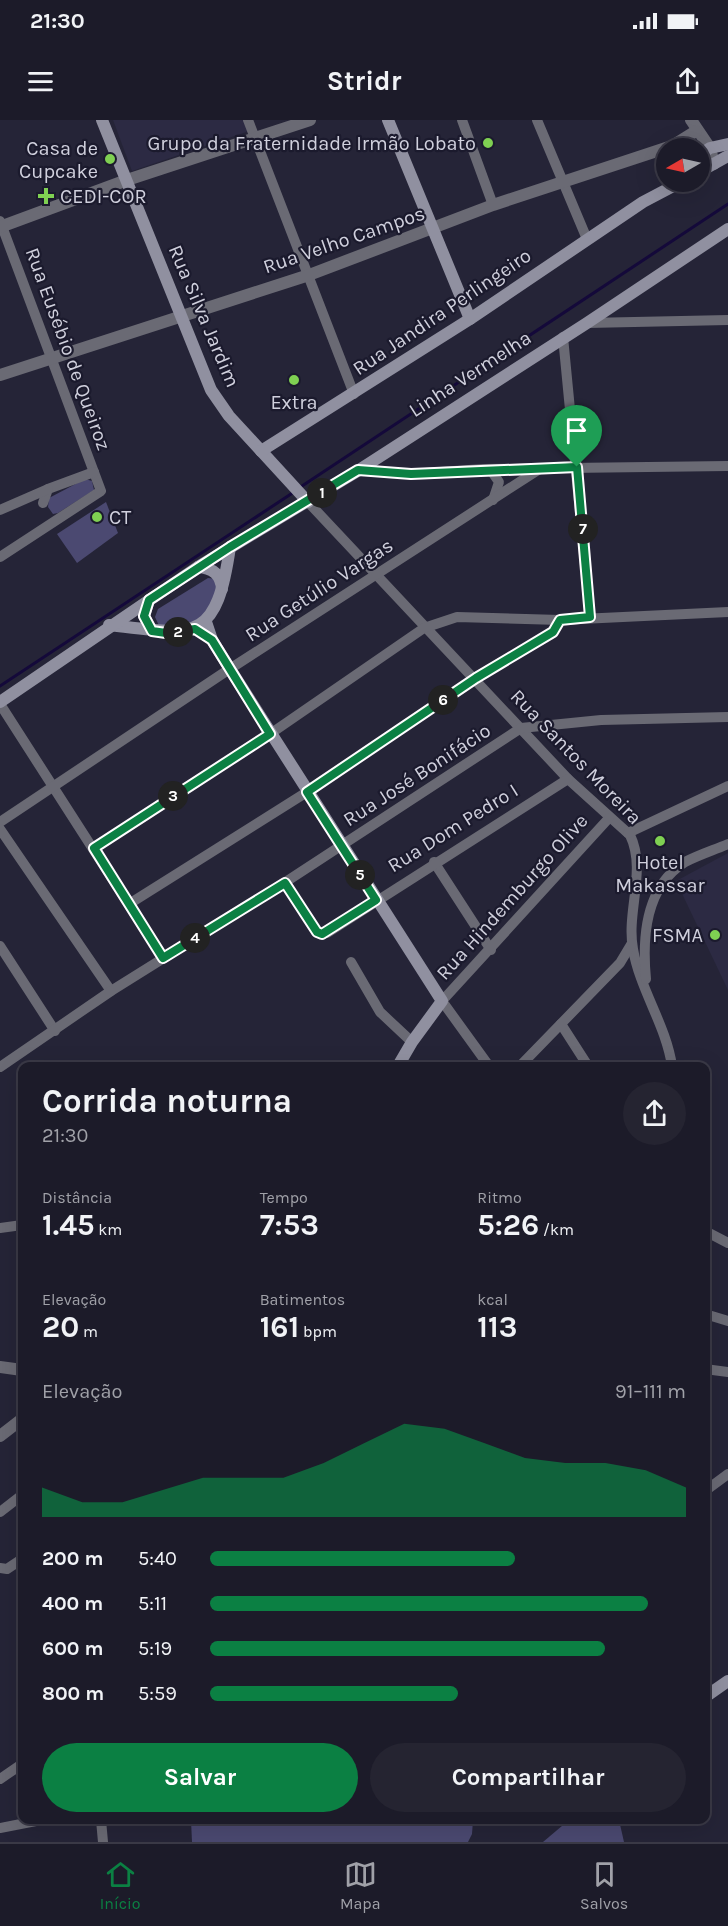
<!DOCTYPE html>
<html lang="pt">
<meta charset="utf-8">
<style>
:root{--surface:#1c1b29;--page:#252431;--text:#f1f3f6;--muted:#a0a1a8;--line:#3a3946;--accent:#0b8043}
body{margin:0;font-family:Karla,sans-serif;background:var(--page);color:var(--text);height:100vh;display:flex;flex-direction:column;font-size:22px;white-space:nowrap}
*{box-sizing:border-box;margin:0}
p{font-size:20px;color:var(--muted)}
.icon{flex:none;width:33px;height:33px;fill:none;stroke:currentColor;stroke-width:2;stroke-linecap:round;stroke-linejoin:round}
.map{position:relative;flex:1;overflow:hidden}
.sheet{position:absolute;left:18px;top:942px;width:692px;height:762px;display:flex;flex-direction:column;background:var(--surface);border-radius:12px;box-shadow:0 6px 24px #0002,0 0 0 2px var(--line)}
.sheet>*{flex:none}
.needle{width:39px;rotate:261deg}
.controls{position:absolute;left:656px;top:18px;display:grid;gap:12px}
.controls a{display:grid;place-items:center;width:54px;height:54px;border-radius:50%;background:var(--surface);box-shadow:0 6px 24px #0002,0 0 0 2px var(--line);font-size:30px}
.pin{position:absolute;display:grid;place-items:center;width:51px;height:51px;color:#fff;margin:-62px -26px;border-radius:50% 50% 50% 0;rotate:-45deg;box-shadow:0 0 6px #0007}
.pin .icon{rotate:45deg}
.km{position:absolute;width:30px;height:30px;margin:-15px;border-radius:50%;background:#222;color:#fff;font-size:16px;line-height:30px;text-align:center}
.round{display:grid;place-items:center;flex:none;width:63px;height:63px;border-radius:32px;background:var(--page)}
.overview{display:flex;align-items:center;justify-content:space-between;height:102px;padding:0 24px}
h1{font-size:33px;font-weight:700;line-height:45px}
.metrics{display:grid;grid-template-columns:repeat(3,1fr);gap:9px;height:102px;padding:6px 24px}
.metrics div{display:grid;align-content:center}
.metrics b{font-size:30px;font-weight:700}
.metrics small{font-size:16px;font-weight:400}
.metrics p{font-size:16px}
.chart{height:168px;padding:12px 24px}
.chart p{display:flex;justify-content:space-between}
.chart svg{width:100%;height:108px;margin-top:6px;fill:var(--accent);opacity:.7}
.action{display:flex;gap:12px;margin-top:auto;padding:12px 24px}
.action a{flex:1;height:69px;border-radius:36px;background:var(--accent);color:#fff;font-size:24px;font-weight:700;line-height:69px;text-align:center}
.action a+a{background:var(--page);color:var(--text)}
ul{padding:0 24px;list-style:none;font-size:20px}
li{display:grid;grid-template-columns:96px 72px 1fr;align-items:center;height:45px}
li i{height:15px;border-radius:8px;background:var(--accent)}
.status{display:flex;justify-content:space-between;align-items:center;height:42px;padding:0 30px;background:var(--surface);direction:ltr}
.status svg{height:16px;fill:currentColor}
header{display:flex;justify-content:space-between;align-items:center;height:78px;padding:0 24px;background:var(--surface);font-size:27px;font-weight:700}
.tabs{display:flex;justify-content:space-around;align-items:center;height:84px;border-top:2px solid var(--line);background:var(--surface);font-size:16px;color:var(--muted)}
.tabs a{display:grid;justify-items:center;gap:3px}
.tabs .active{color:var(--accent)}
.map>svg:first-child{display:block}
.built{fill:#2c2a43}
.green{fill:#4b4971}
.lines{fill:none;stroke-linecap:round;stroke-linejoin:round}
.stream{stroke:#14093a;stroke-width:3}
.minor{stroke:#6a6a74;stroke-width:10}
.tertiary{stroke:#6a6a74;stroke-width:12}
.secondary{stroke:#9090a0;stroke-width:12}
.route-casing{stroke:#fff;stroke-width:12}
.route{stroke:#0b8043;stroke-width:8}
.poi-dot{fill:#7fd052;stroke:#1b1a2d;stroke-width:2}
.labels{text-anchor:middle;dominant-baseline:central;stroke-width:4.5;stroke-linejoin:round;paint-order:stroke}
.poi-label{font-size:20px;fill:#d0d0dd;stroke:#1b1a2d;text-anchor:end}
.street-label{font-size:20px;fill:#d0d0dd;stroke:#1b1a2d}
</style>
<div class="status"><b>21:30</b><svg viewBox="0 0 49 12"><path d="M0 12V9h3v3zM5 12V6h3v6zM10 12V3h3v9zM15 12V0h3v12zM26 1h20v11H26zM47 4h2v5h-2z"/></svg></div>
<header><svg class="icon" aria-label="menu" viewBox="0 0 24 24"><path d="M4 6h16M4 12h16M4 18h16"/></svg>Stridr<svg class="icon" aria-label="share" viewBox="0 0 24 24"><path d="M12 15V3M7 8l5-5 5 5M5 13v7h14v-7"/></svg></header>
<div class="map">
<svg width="728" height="1722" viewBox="0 0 728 1722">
<rect width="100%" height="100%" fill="#252437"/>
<g class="built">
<polygon points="113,0 247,0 252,10 132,51"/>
<polygon points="728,733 728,870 676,761"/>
</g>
<g class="green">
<polygon points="85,359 92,361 94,370 58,393 53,394 48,387 49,378"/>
<polygon points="106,382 118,413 77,443 57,414"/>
<polygon points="208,458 218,459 222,465 203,501 161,510 155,497 158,489"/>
<polygon points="191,1700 473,1700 472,1714 468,1722 192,1722"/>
<polygon points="569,1700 619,1700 624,1722 543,1722"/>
</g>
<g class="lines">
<g class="stream">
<polyline points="299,368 728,84"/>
<polyline points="0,566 294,372"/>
</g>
<g class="minor">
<polyline points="248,0 354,274"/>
<polyline points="462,0 493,85"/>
<polyline points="537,0 587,119"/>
<polyline points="0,101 101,371 0,437"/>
<polyline points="587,203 728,200"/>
<polyline points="563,217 590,497"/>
<polyline points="359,350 411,354 483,349 728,346"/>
<polyline points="487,350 492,352 499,362 493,380"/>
<path d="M308 382 568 659 630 715C647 750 626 792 633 829 640 870 666 905 672 946"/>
<polyline points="43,383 48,369 94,352"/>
<polyline points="0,390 48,369"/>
<polyline points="0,584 163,838"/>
<polyline points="0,702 222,554 538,350"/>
<polyline points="0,709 111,871"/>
<polyline points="628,713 728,666"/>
<polyline points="94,728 270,614 424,508 457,497 560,500 728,492"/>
<polyline points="434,742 491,830"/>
<polyline points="284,763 317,812 327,813 568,659"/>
<polyline points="129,784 307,672 476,558 553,512 560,500"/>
<polyline points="0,826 55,911"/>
<polyline points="351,842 380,892 412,922"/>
<path d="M646 859C642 817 645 767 685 742 698 735 714 730 728 724"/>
<polyline points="561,904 588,946"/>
<polyline points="489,946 442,881 609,698"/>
<polyline points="520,946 620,843 632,823"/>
<polyline points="0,947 111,871 284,763 521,608 601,600 728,597"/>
<polyline points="0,1108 22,1105"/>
<polyline points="705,1111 728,1123"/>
<polyline points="705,1194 728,1201"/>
<polyline points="705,1249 728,1252"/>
<polyline points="705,1371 728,1354"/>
<polyline points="0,1392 22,1375"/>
<polyline points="0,1448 7,1449 22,1439"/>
<polyline points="0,1659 22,1644"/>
<polyline points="101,1700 103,1722"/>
<polyline points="0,1708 41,1700"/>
</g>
<g class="tertiary">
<polyline points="691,0 710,28 714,44"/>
<polyline points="0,107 127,60 310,0"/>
<polyline points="0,255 309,155 493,85 672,26 696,11"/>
<polyline points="0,1247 22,1250"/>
<polyline points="0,1316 22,1299"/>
</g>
<g class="secondary">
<polyline points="102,0 211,270 229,296 308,382"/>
<polyline points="388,0 470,199"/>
<polyline points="699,35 710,28 728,24"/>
<polyline points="699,52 728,36"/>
<polyline points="261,331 470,199 643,82 681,62"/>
<path d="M198 447C213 448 221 455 222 469"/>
<polyline points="149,480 144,496 152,511"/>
<polyline points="206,502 212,520 230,549 442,881 412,922 398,946"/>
<path d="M109 505C195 515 216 524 230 427"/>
<polyline points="0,582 198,447 359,350 587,203 728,109"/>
<polyline points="705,1577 728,1561"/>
</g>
</g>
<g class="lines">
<defs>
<polygon id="route" points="577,347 590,497 560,500 553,512 476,558 307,672 376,780 322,814 317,812 285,763 163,838 94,728 270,614 212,520 195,509 166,513 152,511 144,496 149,480 230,427 358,350 411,354"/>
</defs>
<use href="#route" class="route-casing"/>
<use href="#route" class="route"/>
</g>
<g class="poi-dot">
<circle cx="488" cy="23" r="6"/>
<circle cx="110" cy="39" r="6"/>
<path d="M43 67h6v6h6v6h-6v6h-6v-6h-6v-6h6z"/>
<circle cx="294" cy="260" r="6"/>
<circle cx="97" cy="397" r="6"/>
<circle cx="660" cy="721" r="6"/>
<circle cx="715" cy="815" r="6"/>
</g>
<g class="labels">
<g class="poi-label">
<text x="476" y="23">Grupo da Fraternidade Irmão Lobato</text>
<text x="98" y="28">Casa de<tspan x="98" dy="23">Cupcake</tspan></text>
<text x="60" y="76" text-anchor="start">CEDI-COR</text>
<text x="294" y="282" text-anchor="middle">Extra</text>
<text x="109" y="397" text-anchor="start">CT</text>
<text x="660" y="742" text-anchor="middle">Hotel<tspan x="660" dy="23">Makassar</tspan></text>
<text x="703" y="815">FSMA</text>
</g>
<g class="street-label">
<text transform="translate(344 120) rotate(-19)">Rua Velho Campos</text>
<text transform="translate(442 192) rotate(-34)">Rua Jandira Perlingeiro</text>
<text transform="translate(204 196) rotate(67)">Rua Silva Jardim</text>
<text transform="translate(68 229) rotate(70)">Rua Eusébio de Queiroz</text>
<text transform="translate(470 254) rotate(-33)">Linha Vermelha</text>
<text transform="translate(319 470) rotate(-33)">Rua Getúlio Vargas</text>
<text transform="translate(576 637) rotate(46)">Rua Santos Moreira</text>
<text transform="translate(417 655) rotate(-33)">Rua José Bonifácio</text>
<text transform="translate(453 708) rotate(-32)">Rua Dom Pedro I</text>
<text transform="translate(512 777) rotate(-48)">Rua Hindemburgo Olive</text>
</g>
</g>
</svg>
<div class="controls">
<a><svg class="needle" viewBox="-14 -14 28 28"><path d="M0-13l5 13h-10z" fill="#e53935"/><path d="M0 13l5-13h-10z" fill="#a0a1a8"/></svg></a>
</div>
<div class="pin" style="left:577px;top:347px;background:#1e9e55"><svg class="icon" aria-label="arrive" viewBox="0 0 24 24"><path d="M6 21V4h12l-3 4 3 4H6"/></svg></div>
<b class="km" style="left:322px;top:373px">1</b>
<b class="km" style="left:178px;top:512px">2</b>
<b class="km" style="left:173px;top:676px">3</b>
<b class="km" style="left:195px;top:818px">4</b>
<b class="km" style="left:360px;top:755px">5</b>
<b class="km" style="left:443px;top:580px">6</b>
<b class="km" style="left:583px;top:409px">7</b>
<section class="sheet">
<div class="overview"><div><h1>Corrida noturna</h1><p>21:30</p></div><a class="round"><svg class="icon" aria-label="share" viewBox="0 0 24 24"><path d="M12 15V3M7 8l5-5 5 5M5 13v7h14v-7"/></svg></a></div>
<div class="metrics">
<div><p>Distância</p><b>1.45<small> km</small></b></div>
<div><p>Tempo</p><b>7:53</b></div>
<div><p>Ritmo</p><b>5:26<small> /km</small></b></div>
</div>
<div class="metrics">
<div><p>Elevação</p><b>20<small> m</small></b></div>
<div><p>Batimentos</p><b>161<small> bpm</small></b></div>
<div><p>kcal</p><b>113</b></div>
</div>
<div class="chart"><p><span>Elevação</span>91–111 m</p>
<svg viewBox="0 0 160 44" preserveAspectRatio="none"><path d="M0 44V32L10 38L20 38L30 33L40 28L50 28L60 28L70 22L80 14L90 6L100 8L110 14L120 20L130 22L140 22L150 25L160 32V44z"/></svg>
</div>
<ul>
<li><b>200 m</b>5:40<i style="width:64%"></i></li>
<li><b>400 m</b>5:11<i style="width:92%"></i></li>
<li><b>600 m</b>5:19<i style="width:83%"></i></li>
<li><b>800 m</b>5:59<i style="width:52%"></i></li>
</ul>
<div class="action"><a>Salvar</a><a>Compartilhar</a></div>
</section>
</div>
<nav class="tabs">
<a class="active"><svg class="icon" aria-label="home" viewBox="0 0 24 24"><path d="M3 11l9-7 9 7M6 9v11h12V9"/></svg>Início</a>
<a><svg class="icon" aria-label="map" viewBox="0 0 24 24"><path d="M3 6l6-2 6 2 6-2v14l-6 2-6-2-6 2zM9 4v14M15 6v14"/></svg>Mapa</a>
<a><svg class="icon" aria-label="saved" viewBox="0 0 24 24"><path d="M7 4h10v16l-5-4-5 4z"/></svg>Salvos</a>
</nav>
